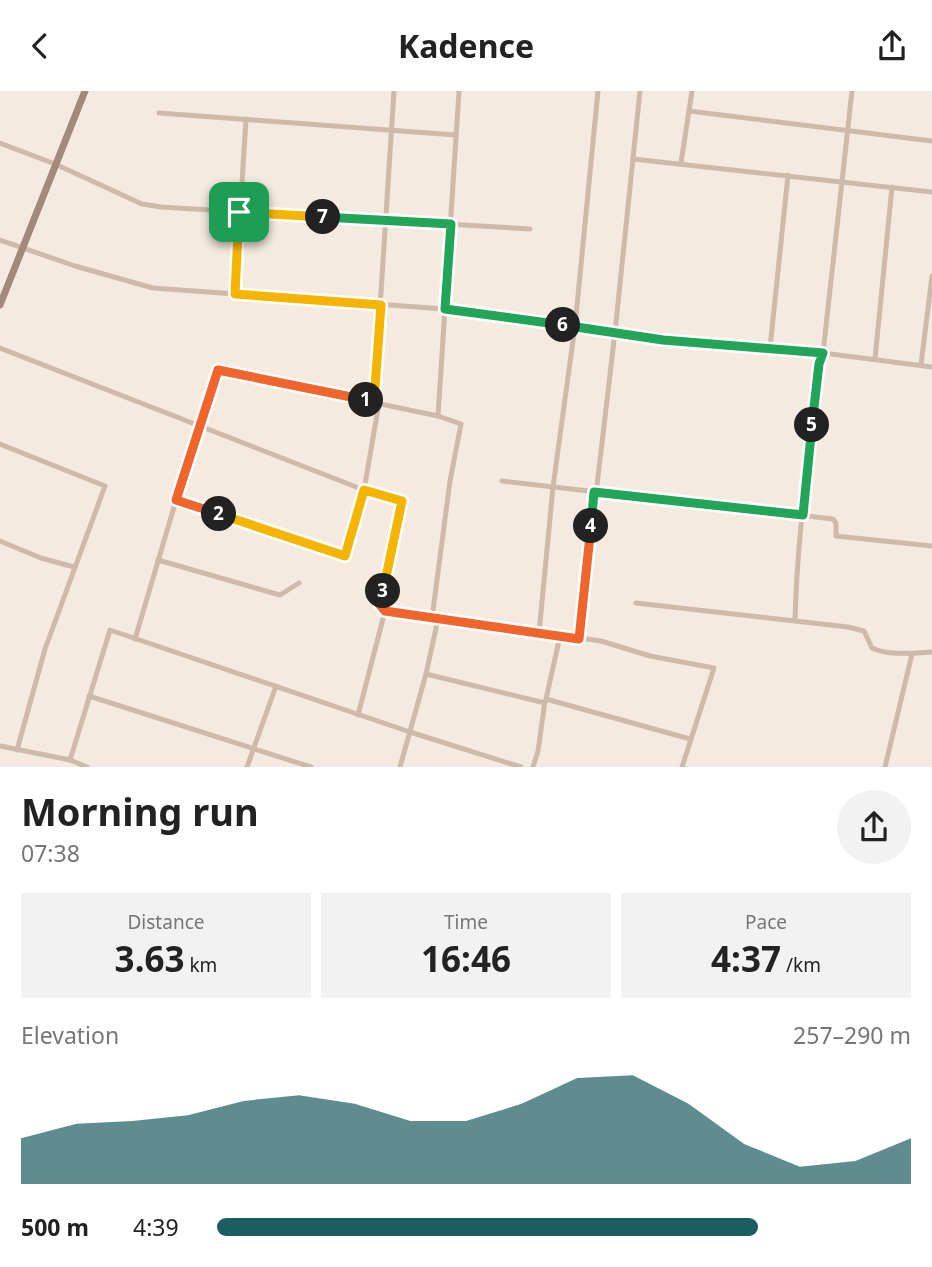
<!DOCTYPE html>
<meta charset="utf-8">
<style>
:root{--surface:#fff;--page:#f2f2f2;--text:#222;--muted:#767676;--accent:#1c5d61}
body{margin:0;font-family:"Noto Sans",sans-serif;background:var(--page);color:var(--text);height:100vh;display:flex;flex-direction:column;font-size:26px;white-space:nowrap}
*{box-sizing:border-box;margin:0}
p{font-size:23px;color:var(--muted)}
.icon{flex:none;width:38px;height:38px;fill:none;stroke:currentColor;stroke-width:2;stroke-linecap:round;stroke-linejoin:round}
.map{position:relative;height:676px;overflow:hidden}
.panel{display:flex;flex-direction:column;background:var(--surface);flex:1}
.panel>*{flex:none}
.pin{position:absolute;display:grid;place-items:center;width:60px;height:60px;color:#fff;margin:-30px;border-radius:14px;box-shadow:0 4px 10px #0006}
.km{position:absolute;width:35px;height:35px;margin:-18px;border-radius:50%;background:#222;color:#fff;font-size:19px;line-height:35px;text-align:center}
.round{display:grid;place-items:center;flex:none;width:74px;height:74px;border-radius:37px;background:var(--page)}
.overview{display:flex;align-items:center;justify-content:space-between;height:119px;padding:0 21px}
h1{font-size:38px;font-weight:700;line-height:52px}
.stats{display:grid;grid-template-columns:repeat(3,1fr);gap:10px;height:119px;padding:7px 21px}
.stats div{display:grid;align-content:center;border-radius:0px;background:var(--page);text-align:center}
.stats b{font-size:35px;font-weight:700}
.stats small{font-size:19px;font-weight:400}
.stats p{font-size:19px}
.chart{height:196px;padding:14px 21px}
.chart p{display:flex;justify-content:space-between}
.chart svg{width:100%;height:126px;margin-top:7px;fill:var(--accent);opacity:.7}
ul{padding:0 21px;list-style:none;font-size:23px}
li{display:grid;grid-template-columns:112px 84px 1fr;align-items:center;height:52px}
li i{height:18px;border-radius:9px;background:var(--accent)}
header{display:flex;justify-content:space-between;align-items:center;height:91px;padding:0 21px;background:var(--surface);font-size:32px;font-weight:700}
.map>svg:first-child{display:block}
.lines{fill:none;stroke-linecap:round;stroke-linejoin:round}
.street{stroke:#cebaaa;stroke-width:5}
.secondary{stroke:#a3897b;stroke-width:7}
.split-1-casing{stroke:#fff;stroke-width:14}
.split-2-casing{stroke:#fff;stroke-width:14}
.split-3-casing{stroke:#fff;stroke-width:14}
.split-4-casing{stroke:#fff;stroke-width:14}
.split-5-casing{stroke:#fff;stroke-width:14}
.split-6-casing{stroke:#fff;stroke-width:14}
.split-7-casing{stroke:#fff;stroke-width:14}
.split-8-casing{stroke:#fff;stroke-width:14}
.split-1{stroke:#f5b400;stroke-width:9}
.split-2{stroke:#f0652b;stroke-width:9}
.split-3{stroke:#f5b400;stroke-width:9}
.split-4{stroke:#f0652b;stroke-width:9}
.split-5{stroke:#22a559;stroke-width:9}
.split-6{stroke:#22a559;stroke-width:9}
.split-7{stroke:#22a559;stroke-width:9}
.split-8{stroke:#f5b400;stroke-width:9}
</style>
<header><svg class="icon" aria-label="back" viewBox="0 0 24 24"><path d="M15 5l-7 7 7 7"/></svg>Kadence<svg class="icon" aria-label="share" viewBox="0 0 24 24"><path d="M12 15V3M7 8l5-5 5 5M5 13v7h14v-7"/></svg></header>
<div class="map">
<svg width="932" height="676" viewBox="0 0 932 676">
<rect width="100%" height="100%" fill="#f5eadf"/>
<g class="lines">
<g class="street">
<polyline points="689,20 932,50"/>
<polyline points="159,22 455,44"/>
<polyline points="0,52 55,73 142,113 161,116 530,138"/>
<polyline points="633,68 932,101"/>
<polyline points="681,72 692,0"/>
<polyline points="0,149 75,175 153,197 445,218 663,249 823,262 932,276"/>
<polyline points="235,203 246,28"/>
<polyline points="0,257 364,399 402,410 380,515 382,519 601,550 650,565 714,577 682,676"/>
<polyline points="770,257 788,84"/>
<polyline points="875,268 892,96"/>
<polyline points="921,274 932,185"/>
<polyline points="374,310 394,0"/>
<polyline points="438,325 459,0"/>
<polyline points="0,353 105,395 45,558 17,659"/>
<polyline points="502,390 833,428 836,432 836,445 932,455"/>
<polyline points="176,409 345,465 364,399 379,312"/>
<polyline points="0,450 41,467 74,476"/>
<polyline points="158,469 280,504 299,492"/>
<path d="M636 512 848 536 864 540 872 557C889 565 913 562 932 561"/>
<path d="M795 530C797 444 810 358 819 273L823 262 852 0"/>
<polyline points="539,542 553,396 575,235 598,0"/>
<polyline points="560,545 546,608 690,648"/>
<polyline points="135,548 198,335 218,279 438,325 461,333 450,390 432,527"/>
<polyline points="579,548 615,241 640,0"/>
<polyline points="426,583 545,612"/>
<polyline points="89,605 311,676"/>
<polyline points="358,624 385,520"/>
<polyline points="0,655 70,669 87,676"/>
<polyline points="70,669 110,539 410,641 521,676"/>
<polyline points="247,676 276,595"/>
<polyline points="400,676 426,583 438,528"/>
<polyline points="533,676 538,660 545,610"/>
<polyline points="885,676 912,563"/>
</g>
<polyline class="secondary" points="0,214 85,0"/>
</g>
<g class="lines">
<defs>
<polyline id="split-1" points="239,121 235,203 381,214 374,310 366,309"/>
<polyline id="split-2" points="219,423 176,409 218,279 366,309"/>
<polyline id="split-3" points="219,423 345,465 364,399 402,410 383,500"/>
<polyline id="split-4" points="383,500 380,514 385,520 579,548 591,435"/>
<polyline id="split-5" points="591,435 594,401 803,424 812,334"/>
<polyline id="split-6" points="563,234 663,249 823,262 819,273 812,334"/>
<polyline id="split-7" points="323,126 451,133 445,218 563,234"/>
<polyline id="split-8" points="239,121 323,126"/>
</defs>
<use href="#split-1" class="split-1-casing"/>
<use href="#split-2" class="split-2-casing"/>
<use href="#split-3" class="split-3-casing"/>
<use href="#split-4" class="split-4-casing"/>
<use href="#split-5" class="split-5-casing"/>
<use href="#split-6" class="split-6-casing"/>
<use href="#split-7" class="split-7-casing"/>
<use href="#split-8" class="split-8-casing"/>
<use href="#split-1" class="split-1"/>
<use href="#split-2" class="split-2"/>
<use href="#split-3" class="split-3"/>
<use href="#split-4" class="split-4"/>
<use href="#split-5" class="split-5"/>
<use href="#split-6" class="split-6"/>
<use href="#split-7" class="split-7"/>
<use href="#split-8" class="split-8"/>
</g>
</svg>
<div class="pin" style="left:239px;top:121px;background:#1e9e55"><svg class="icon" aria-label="arrive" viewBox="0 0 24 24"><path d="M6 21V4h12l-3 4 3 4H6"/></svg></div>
<b class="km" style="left:366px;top:309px">1</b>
<b class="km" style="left:219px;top:423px">2</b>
<b class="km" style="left:383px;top:500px">3</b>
<b class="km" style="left:591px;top:435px">4</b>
<b class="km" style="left:812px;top:334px">5</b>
<b class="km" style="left:563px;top:234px">6</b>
<b class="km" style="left:323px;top:126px">7</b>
</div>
<section class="panel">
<div class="overview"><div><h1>Morning run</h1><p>07:38</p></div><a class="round"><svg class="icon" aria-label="share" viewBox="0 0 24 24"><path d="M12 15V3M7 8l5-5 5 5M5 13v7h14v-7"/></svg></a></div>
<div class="stats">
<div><p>Distance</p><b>3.63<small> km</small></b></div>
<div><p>Time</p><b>16:46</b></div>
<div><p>Pace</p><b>4:37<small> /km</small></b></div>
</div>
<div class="chart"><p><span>Elevation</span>257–290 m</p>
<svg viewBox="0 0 160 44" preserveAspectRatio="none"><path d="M0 44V28L10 23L20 22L30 20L40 15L50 13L60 16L70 22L80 22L90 16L100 7L110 6L120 16L130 30L140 38L150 36L160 28V44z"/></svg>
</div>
<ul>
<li><b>500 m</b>4:39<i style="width:78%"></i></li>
</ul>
</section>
